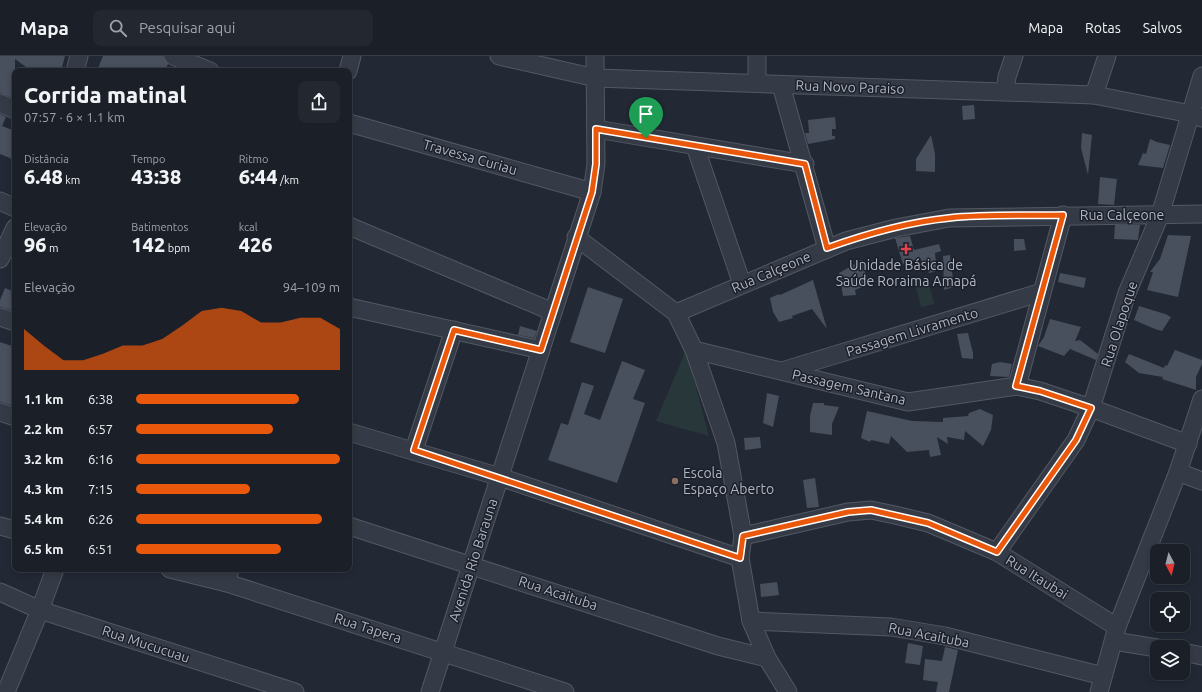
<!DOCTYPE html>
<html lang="pt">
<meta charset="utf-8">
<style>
:root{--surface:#1a1f28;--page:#232730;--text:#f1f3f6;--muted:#9fa2a8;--line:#383d45;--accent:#ea580c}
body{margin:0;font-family:Ubuntu,sans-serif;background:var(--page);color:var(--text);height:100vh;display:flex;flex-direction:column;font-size:15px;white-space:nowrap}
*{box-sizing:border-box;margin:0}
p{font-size:13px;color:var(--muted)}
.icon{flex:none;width:22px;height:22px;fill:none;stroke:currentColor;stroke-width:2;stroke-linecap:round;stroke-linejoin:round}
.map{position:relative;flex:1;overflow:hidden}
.panel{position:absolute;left:12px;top:12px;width:340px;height:504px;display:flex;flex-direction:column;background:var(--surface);border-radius:8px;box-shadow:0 2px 6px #0003,0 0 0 1px var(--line)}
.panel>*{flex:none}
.needle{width:26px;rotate:173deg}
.buttons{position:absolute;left:1150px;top:488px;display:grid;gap:8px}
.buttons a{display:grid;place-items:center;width:40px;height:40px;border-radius:8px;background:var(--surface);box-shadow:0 2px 6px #0003,0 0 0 1px var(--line);font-size:20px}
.pin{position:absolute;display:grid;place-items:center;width:34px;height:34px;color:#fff;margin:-41px -17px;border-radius:50% 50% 50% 0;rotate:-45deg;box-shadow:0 0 4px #0007}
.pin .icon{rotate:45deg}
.round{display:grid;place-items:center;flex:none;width:42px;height:42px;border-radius:8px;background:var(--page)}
.overview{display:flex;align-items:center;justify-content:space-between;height:68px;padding:0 12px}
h1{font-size:22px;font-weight:800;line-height:30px}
.metrics{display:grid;grid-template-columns:repeat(3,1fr);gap:6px;height:68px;padding:4px 12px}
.metrics div{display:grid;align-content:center}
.metrics b{font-size:20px;font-weight:800}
.metrics small{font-size:11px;font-weight:400}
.metrics p{font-size:11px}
.chart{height:112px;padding:8px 12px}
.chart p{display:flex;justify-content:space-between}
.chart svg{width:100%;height:72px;margin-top:4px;fill:var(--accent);opacity:.7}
ul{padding:0 12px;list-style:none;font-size:13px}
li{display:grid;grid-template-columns:64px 48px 1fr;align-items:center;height:30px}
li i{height:10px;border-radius:5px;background:var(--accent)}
header{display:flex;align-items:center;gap:24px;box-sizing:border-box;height:56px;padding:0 20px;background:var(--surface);border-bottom:1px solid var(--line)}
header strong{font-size:19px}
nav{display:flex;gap:22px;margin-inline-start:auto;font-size:14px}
.search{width:280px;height:36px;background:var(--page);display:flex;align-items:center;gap:10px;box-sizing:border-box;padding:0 14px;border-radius:8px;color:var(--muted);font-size:15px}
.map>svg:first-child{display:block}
.green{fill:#28383a}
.building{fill:#484f5d}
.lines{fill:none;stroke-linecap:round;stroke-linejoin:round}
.minor-casing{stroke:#535863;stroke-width:19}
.minor{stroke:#353b46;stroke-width:17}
.route-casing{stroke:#fff;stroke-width:8}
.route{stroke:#ea580c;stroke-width:5}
.health-dot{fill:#e0444e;stroke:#1b202a;stroke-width:1.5}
.education-dot{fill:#8d6e63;stroke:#1b202a;stroke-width:1.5}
.labels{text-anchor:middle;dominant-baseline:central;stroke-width:3;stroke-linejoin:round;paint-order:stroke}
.street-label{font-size:14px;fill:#b0b5c2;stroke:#1b202a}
.poi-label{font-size:14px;fill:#b0b5c2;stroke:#1b202a}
</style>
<header>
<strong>Mapa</strong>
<div class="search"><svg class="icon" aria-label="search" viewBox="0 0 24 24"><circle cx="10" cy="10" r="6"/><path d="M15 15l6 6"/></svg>Pesquisar aqui</div>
<nav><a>Mapa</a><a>Rotas</a><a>Salvos</a></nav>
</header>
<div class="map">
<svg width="1202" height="636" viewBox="0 0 1202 636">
<rect width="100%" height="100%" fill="#222935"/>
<g class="green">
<polygon points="927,220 934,248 921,251 914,223"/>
<polygon points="686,294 709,380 656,365"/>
</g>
<g class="building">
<polygon points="0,0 65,0 61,15 39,15 26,11 15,3 15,43 0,37"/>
<polygon points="103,0 163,0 168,8 165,15 97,15"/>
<polygon points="974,49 975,63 963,64 962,50"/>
<polygon points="0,58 6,61 2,70 15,75 15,104 0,98"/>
<polygon points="835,61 836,73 832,73 832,80 835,80 835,83 808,88 805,77 809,77 808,64"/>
<polygon points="1082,77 1092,79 1088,119 1081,92"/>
<polygon points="931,79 935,98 935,116 916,115 916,103"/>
<polygon points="1150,83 1157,86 1170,89 1163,112 1138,109 1143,97 1146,98"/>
<polygon points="1100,121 1117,123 1114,149 1098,148"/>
<polygon points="1115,169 1140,169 1138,184 1114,183"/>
<polygon points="1168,179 1191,180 1178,241 1147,234 1153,216 1150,216 1160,203"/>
<polygon points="910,180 914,194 939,188 941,195 935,197 937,215 929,217 920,202 903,208 895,182"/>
<polygon points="1014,183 1024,183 1026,194 1014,195"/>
<polygon points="950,199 954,231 944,234 943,200"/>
<polygon points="862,204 869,228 855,234 856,239 843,240 839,217"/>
<polygon points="1060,217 1086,222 1084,232 1058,226"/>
<polygon points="813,224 827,273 812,253 792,260 793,262 779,266 773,256 770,242 779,238 780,239"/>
<polygon points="588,231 623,243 605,297 570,286"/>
<polygon points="5,232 15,236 15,255 0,251 0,244"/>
<polygon points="1139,250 1165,258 1171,261 1162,275 1155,273 1134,264"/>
<polygon points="1050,263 1081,271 1075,285 1080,284 1098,298 1096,304 1070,293 1064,300 1038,290 1044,281"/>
<polygon points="520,270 537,275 534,282 518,279"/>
<polygon points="968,277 973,297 973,303 962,302 957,278"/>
<polygon points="0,286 15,291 15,350 0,346"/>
<polygon points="1175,294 1202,304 1202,308 1196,321 1196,334 1162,323 1163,321 1139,317 1125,306 1129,298 1164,312 1165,309 1167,310"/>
<polygon points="622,305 645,314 633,343 645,347 617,427 548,404 561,367 568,369 582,326 594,330 584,358 600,364"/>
<polygon points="1000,306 1012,308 1009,321 990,320 992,308"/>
<polygon points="767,337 779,340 773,371 763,367"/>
<polygon points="813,347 824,347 824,349 839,351 832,368 832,379 810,376 810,360"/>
<polygon points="980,353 993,359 991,374 983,390 965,375 964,384 947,381 948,388 937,381 941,399 930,401 929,394 907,396 891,380 889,388 871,384 870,386 861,382 867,355 912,365 943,366 943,362 968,360 969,357"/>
<polygon points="760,381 761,392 745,394 744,382"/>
<polygon points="815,422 819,451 807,452 803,424"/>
<polygon points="777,526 779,539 761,541 760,528"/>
<polygon points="908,587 923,590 920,609 905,607"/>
<polygon points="945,591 958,594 949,636 936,636 938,626 923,624 925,603 942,605"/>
</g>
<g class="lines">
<defs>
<g id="minor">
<polyline points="173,0 210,15"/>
<polyline points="499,0 596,22 1094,39 1191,58 1202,62"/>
<polyline points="757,0 757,27"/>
<polyline points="75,15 79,0"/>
<polyline points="348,15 352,0"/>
<polyline points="781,29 827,193"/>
<polyline points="1005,35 1007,21 1014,0"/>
<polyline points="1094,39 1107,0"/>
<polyline points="0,47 15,54"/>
<polyline points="349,67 592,136"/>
<polyline points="596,73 805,108"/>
<polyline points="695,90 742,228"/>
<polyline points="0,145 15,152"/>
<polyline points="349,170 553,256"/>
<polyline points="576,181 676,257 694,294 726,387 743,480 740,502 751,565 767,602 788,636"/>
<polyline points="0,203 15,172"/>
<polyline points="349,251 541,294"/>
<polyline points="676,257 846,185 896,172 949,162 1202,158"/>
<polyline points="0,261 15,266"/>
<polyline points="694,294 908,346 1017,330 1040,335 1091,352 1188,388"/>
<polyline points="782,315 1042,236"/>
<polyline points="1017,330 1063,159"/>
<polyline points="0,356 15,361"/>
<polyline points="349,376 500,421 740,502"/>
<polyline points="414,394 454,274"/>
<polyline points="1178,416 1202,425"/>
<polyline points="0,470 15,474"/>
<polyline points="349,470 718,590 767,602"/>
<polyline points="743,480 848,456 871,454 895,459 928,467 997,496 1117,571"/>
<polyline points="997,496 1076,384 1091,352 1127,237 1160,159 1202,20"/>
<polyline points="170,513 227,527 565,636"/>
<polyline points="227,527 230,513"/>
<polyline points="0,536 40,554 295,636"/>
<polyline points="751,565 891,571 945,580 1103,620"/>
<polyline points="1114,585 1157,592"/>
<polyline points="1183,596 1202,600"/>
<polyline points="6,636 40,554 55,513"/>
<polyline points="430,636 592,136 596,108 595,0"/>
<polyline points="1099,636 1117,571 1178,416 1202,343"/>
</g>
</defs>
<use href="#minor" class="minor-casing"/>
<use href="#minor" class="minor"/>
</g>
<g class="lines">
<defs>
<path id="route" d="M596 73 805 108 827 192C866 178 909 166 949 162 986 158 1026 160 1063 159L1016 330 1040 335 1091 352 1076 384 997 496 928 467 871 454 848 456 743 480 740 502 414 394 454 274 541 294 592 136 596 108Z"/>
</defs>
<use href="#route" class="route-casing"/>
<use href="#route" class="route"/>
</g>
<path class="health-dot" d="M904 187h4v4h4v4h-4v4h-4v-4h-4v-4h4z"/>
<circle class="education-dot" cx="675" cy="425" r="4"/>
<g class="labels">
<g class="street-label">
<text transform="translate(850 31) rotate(2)">Rua Novo Paraiso</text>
<text transform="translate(470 101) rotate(16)">Travessa Curiau</text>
<text x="1122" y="159">Rua Calçeone</text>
<text transform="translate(771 216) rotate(-23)">Rua Calçeone</text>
<text transform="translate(1119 268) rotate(-72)">Rua Olapoque</text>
<text transform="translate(912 276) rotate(-17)">Passagem Livramento</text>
<text transform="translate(849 331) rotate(13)">Passagem Santana</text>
<text transform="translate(473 504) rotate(-72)">Avenida Rio Barauna</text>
<text transform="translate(1037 521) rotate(32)">Rua Itaubai</text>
<text transform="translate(558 537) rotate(18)">Rua Acaituba</text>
<text transform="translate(368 572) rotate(18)">Rua Tapera</text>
<text transform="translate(929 579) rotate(11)">Rua Acaituba</text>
<text transform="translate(146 588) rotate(18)">Rua Mucucuau</text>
</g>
<g class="poi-label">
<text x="906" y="209">Unidade Básica de<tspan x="906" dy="16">Saúde Roraima Amapá</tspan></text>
<text x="683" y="417" text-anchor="start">Escola<tspan x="683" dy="16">Espaço Aberto</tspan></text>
</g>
</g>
</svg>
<div class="buttons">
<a><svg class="needle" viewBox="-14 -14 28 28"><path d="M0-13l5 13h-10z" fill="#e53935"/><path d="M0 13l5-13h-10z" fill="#9fa2a8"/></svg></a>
<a><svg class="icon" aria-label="locate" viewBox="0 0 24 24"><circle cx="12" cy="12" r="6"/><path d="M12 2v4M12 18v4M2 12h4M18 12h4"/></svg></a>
<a><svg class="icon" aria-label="layers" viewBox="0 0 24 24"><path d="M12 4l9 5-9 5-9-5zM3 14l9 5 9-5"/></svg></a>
</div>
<div class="pin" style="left:646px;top:82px;background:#1e9e55"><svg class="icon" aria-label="arrive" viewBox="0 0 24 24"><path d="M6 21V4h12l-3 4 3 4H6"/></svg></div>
<section class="panel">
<div class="overview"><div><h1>Corrida matinal</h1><p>07:57 · 6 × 1.1 km</p></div><a class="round"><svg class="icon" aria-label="share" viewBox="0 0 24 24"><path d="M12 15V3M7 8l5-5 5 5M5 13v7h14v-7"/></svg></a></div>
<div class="metrics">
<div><p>Distância</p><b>6.48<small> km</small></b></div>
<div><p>Tempo</p><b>43:38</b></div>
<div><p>Ritmo</p><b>6:44<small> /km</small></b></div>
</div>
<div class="metrics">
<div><p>Elevação</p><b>96<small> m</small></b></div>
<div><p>Batimentos</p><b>142<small> bpm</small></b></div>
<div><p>kcal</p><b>426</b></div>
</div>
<div class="chart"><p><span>Elevação</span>94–109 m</p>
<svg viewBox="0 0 160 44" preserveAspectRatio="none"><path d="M0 44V19L10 29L20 38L30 38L40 34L50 29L60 29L70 25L80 17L90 8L100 6L110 8L120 15L130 15L140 12L150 12L160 19V44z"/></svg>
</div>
<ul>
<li><b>1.1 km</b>6:38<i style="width:80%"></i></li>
<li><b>2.2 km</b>6:57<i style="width:67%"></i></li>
<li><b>3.2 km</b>6:16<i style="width:100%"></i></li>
<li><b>4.3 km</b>7:15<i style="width:56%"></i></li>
<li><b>5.4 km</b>6:26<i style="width:91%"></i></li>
<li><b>6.5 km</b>6:51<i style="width:71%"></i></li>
</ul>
</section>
</div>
